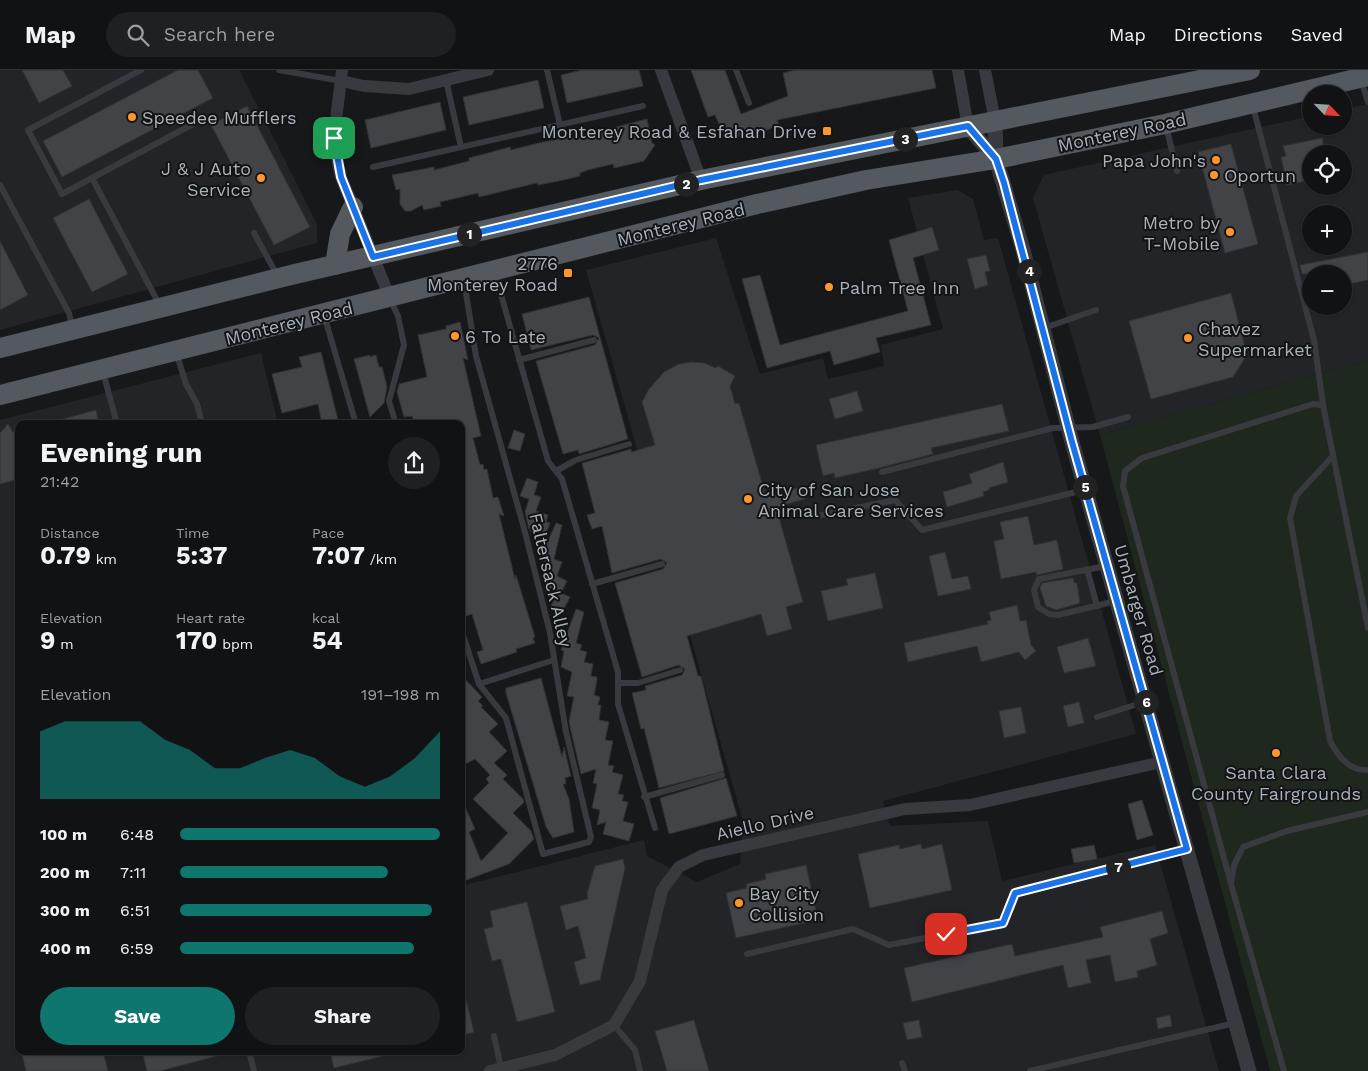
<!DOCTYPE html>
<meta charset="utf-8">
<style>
:root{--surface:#111214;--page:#1e2022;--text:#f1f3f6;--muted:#9c9ea0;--line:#303234;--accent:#0f766e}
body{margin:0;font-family:"Work Sans",sans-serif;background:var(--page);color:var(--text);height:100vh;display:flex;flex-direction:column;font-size:19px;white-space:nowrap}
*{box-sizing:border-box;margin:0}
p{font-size:16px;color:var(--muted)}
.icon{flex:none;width:28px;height:28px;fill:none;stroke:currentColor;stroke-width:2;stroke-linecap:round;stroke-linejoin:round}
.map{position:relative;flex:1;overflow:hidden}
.panel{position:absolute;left:15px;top:350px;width:450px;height:635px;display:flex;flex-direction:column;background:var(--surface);border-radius:10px;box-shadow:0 1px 4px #0004,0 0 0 1px var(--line)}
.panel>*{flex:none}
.needle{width:32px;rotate:115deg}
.buttons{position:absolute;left:1302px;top:15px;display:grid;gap:10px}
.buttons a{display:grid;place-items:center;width:50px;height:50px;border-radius:50%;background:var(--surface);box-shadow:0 1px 4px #0004,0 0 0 1px var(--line);font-size:25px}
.pin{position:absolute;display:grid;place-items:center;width:42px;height:42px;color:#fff;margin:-21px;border-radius:10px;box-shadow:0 2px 8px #0006}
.km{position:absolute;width:25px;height:25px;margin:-12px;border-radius:50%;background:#222;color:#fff;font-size:14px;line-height:25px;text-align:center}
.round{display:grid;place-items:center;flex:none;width:52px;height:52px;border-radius:26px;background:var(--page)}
.overview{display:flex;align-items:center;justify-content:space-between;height:85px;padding:0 25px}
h1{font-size:28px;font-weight:700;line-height:38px}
.metrics{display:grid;grid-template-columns:repeat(3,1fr);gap:8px;height:85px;padding:5px 25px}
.metrics div{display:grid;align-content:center}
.metrics b{font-size:25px;font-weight:700}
.metrics small{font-size:14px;font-weight:400}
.metrics p{font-size:14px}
.chart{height:140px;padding:10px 25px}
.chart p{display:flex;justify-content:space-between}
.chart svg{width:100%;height:90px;margin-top:5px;fill:var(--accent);opacity:.7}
.primary-button{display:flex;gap:10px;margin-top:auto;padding:10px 25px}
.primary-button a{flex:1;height:58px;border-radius:30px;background:var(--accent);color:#fff;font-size:20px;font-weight:700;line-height:58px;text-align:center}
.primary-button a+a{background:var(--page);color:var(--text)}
ul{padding:0 25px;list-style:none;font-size:16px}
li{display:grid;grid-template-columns:80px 60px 1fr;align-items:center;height:38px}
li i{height:12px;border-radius:6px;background:var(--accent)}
header{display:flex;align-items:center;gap:30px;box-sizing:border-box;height:70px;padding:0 25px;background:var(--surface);border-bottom:1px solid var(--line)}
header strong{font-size:24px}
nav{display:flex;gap:28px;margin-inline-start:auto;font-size:18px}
.search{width:350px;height:45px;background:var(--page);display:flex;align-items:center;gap:12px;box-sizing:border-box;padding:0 18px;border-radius:28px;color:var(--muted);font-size:19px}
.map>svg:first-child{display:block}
.built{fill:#232427;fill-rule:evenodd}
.green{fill:#1f281f}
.building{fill:#414347;stroke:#313236}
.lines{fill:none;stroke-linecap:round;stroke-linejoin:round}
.service{stroke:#383a3f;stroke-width:6}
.minor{stroke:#383a3f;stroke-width:12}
.tertiary{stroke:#383a3f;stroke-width:15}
.primary{stroke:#54585f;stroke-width:20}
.route-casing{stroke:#fff;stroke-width:10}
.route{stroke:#1a73e8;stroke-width:6}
.poi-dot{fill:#ff962a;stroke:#121315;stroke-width:2}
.labels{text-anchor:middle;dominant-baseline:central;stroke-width:4;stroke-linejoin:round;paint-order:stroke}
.poi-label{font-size:18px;fill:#a9b1bb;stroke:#121315;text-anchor:start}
.street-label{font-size:18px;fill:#a9b1bb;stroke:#121315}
</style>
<header>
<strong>Map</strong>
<div class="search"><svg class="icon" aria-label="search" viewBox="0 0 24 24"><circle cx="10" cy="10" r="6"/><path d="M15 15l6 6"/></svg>Search here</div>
<nav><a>Map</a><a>Directions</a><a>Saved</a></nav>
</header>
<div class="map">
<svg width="1368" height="1001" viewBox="0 0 1368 1001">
<rect width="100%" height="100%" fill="#17181a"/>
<g class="built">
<polygon points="0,0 239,0 317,154 317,173 0,260"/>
<path d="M1368 34V290L1100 365 1033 128 1044 105 1311 46V56H1344V39ZM1311 84H1344V116H1311ZM1311 144H1344V176H1311ZM1311 204H1344V236H1311Z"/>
<polygon points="957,120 973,129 984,170 998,168 1136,664 883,731 890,756 988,751 1002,811 1155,775 1219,1001 0,1001 0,350 261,283 278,354 19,354 19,981 461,981 461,816 644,770 647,786 697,812 740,794 743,751 586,200 716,168 760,304 823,288 828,309 884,296 881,275 943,259 908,128"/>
</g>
<polygon class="green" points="1368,290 1368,1001 1270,1001 1100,365"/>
<g class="building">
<polygon points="22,0 63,0 72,16 39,33"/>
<polygon points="178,0 198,0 213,28 62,107 43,71"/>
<polygon points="582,0 639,0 643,16 567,33 561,5"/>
<polygon points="691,0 725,0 741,44 788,26 783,3 795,0 932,0 936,18 777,50 779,55 767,60 736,67 735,64 725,68 715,45 708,47"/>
<polygon points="538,10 544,38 469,55 463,27"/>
<polygon points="440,32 446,60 371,78 365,50"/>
<polygon points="247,36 310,157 274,175 211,55"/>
<polygon points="647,49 652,73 655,75 644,91 614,98 613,94 588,100 580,103 580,106 559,111 538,115 537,113 479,127 478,123 440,132 441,136 424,140 422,135 411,141 405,141 400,134 400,119 396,120 392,105 434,97 434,100 469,91 469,88 510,77 511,80 543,72 570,67 570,69"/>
<polygon points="1322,68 1325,84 1311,84 1311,110 1287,115 1281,87 1286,86 1283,76"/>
<polygon points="1231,74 1258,174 1225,183 1198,82"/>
<polygon points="89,129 128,204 92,222 53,148"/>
<polygon points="932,157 939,180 913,188 931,255 876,268 880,282 834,295 830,281 767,298 742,209 760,205 780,275 908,241 889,170"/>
<polygon points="0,171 28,225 0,240"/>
<polygon points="1368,182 1368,210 1344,215 1344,204 1302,204 1300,195"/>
<polygon points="986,185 990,201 985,202 988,215 975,219 967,189"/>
<polygon points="1231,223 1247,285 1233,307 1151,329 1129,251"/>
<polygon points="589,227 628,369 579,384 578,380 563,384 536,291 595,275 599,268 593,265 531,280 522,244"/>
<polygon points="460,252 468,290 463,288 481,366 473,368 480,395 483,394 484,400 487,399 493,428 498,427 504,446 499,444 515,509 516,505 535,567 533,568 535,573 516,579 517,582 481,594 477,582 483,580 472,544 466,546 461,532 461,354 440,354 439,350 427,354 415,354 412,346 404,347 397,322 399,314 427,307 418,265 446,259 446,256"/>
<polygon points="321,282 338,350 322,354 318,334 282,343 272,304 302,297 299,287"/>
<polygon points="370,285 370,287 376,285 379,297 382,297 387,317 384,333 370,347 354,289"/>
<polygon points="692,292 704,293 716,298 718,296 735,306 730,316 735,334 739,333 766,427 801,417 805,429 776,437 803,532 786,537 792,559 767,566 761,544 687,566 698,606 701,606 724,701 659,718 644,658 641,659 632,623 646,620 645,616 682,605 685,599 679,595 642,607 615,513 663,499 667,493 661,489 612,503 602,456 592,459 587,445 595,443 582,393 631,379 631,382 655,375 642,332 649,319 664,302 679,294"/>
<polygon points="857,321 863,341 835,349 829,329"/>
<polygon points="1002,334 1009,361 931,378 933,384 879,398 835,408 834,403 823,406 816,375"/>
<polygon points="96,340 99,354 59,354 59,350"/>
<polygon points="8,354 13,362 19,361 19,409 0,414 0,363"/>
<polygon points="514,360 525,364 520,381 508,378"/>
<polygon points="1003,392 1008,412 989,418 989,420 983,422 984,426 947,437 943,422 972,413 969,404"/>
<polygon points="527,408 538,412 534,425 541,427 536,441 548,445 546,452 550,453 545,466 530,461 532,456 529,459 525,442 529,429 520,426"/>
<polygon points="1028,446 1034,475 1057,470 1063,499 1037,505 1036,502 1001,509 994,471 1004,469 1000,452"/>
<polygon points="556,453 562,455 554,489 562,492 557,506 567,511 561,523 570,527 562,543 550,538 556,526 545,521 551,509 543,504 548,493 540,489"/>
<polygon points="945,482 952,509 968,506 971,519 938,526 929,486"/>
<polygon points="875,503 883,538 828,551 821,521 848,515 846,509"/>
<polygon points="1073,508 1074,513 1077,513 1080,533 1056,540 1046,536 1040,518 1042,513"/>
<polygon points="1017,535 1020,551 1026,550 1031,575 1036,581 1025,590 1019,582 981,592 977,576 908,592 904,573 988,554 987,551 991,550 989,542"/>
<polygon points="576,539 584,542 576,573 582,575 580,580 587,582 584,592 593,594 591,606 597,607 597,610 594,625 600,627 598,635 601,635 599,650 609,652 605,670 613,671 608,695 614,696 612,702 623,705 618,724 624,725 622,731 628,732 623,751 634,754 629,771 603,764 606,752 597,755 600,740 592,738 597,714 593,713 596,699 581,704 571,661 569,651 574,627 567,626 572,602 561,597 564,581 561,580"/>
<polygon points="1088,568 1096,596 1064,603 1057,577"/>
<polygon points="461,605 482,627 478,631 483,636 481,637 498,654 489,662 507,681 494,693 507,705 503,709 523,729 524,732 513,743 531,761 534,769 509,794 461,812 466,806 461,793 461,728 475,759 469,762 481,791 508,763 473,729 489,713 486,709 490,705 475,689 461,696"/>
<polygon points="541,608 562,687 564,677 571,706 565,708 566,714 563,714 569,729 574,762 553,768 546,757 506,623 506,618"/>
<polygon points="1079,632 1084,653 1068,657 1063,636"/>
<polygon points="1021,637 1026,663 1004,668 999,641"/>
<polygon points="726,708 737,746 669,764 660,728"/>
<polygon points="1142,730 1153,765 1137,770 1128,734"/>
<polygon points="921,774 922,779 942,774 952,820 870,838 858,784 899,775 900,779"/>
<polygon points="1094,775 1097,789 1074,793 1071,779"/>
<polygon points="623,789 625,798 600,910 580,915 574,892 586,888 578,856 566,860 560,836 588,829 587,824 595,796"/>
<polygon points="806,795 818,850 736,868 726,823 747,818 746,814 766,809 765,804"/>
<polygon points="527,832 555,942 517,952 501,889 492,891 484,859 493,857 490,841"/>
<polygon points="1162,841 1168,863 1150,869 1157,895 1137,901 1138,907 1115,912 1110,885 1086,890 1091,913 1068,918 1063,895 912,932 904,898 1012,874 1015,886 1103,867 1100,857"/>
<polygon points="461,929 466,929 474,962 461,966"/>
<polygon points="1170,945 1172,956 1158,959 1156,948"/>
<polygon points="694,950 709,1001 667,1001 655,961"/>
<polygon points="919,950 922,967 907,970 903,953"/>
<polygon points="21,981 103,981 108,1001 26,1001"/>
<polygon points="142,981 221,981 221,985 160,1001 147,1001"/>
<polygon points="330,981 382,981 383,986 334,998"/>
</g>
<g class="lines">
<g class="service">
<polyline points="141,0 28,60 62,124 195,53"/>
<polyline points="279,0 341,11"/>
<polyline points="547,0 560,55"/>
<polyline points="736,0 749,33"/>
<polyline points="446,10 461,77"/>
<polyline points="1361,10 1368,32"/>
<polyline points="1253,37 1314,270 1323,335"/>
<polyline points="1166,56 1177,101"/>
<polyline points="373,97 643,36"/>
<polyline points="92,108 159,234"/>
<polyline points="0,115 69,243 72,256"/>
<polyline points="254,163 277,205"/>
<polyline points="495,203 548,391 562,409 618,602 618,634 655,758"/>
<polyline points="464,211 476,286 525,462 550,563 566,662 591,767 589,772 543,784 506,648 479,614"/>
<polyline points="390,229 398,246 404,275 389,331 396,354"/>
<polyline points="324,245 356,354"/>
<polyline points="1044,258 1096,240"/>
<polyline points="176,282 186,314 197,334 202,354"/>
<polyline points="519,290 594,270"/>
<polyline points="103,302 117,354"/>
<path d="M1332 387 1296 426 1290 448 1330 671C1338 686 1349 701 1368 700"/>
<polyline points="556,401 576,390 629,374"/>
<polyline points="882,402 1053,358 1093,357 1128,347"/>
<polyline points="821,445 895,430 922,460 1084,420"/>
<polyline points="1106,496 1039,509 1034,520 1038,537 1049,544 1058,545 1116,531"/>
<polyline points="1087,499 1097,536"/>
<polyline points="592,514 662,494"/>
<polyline points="461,559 479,614 554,590"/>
<polyline points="620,613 638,613 680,600"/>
<polyline points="1097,647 1144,632"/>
<polyline points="644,727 722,705"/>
<polyline points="1231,814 1123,416 1125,401 1142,388 1313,334 1323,335 1368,558"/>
<polyline points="747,884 853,859 889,875 1003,853 1015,823 1186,779"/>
<polyline points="614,955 635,980 640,1001"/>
<polyline points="494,966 501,998"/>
<polyline points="249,981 254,1001"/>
<polyline points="902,993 905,1001"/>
<polyline points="1030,1001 1235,953"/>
<polyline points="1284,1001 1231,814 1234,795 1243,777 1287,761 1368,742"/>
</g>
<g class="minor">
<path d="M342 0C338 41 330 65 341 107L390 228"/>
<polyline points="661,0 701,110"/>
<polyline points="958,0 968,57"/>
<polyline points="985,0 995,51"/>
<polyline points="341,11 364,16 409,19 488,0"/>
<polyline points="490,1001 555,985 614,955 640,911 662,820 679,797 703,785 905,739 970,735 1162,692"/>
</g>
<g class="tertiary">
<polyline points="995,51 996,89 1023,180 1072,372 1249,1001"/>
<polyline points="968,57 996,89"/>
</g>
<g class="primary">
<polyline points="335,195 340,164 353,137"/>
<polyline points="0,278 295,204 701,110 1250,0"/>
<polyline points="0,325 757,134 866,110 996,89 1165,54 1368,6"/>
</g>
</g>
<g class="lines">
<defs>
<polyline id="route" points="334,68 341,107 373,187 701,110 968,56 996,89 1004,113 1072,372 1187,779 1015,823 1003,853 946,864"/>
</defs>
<use href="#route" class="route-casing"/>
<use href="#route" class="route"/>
</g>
<g class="poi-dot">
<circle cx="132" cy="47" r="5"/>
<rect x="822" y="56" width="10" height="10" rx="2.5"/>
<circle cx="1216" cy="90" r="5"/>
<circle cx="1214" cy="105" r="5"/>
<circle cx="261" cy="108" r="5"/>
<circle cx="1230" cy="162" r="5"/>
<rect x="563" y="198" width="10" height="10" rx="2.5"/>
<circle cx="829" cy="217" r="5"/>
<circle cx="455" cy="266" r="5"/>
<circle cx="1188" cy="268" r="5"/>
<circle cx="748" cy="429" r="5"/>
<circle cx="1276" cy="683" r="5"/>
<circle cx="739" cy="833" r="5"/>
</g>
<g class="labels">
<g class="poi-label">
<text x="142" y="47">Speedee Mufflers</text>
<text x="817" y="61" text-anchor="end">Monterey Road &amp; Esfahan Drive</text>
<text x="1206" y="90" text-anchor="end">Papa John's</text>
<text x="251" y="98" text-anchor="end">J &amp; J Auto<tspan x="251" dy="21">Service</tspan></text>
<text x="1224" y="105">Oportun</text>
<text x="1220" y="152" text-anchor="end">Metro by<tspan x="1220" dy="21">T-Mobile</tspan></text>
<text x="558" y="193" text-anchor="end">2776<tspan x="558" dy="21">Monterey Road</tspan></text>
<text x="839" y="217">Palm Tree Inn</text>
<text x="1198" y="258">Chavez<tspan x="1198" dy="21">Supermarket</tspan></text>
<text x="465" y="266">6 To Late</text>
<text x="758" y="419">City of San Jose<tspan x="758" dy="21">Animal Care Services</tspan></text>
<text x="1276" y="702" text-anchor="middle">Santa Clara<tspan x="1276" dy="21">County Fairgrounds</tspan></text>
<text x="749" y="823">Bay City<tspan x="749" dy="21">Collision</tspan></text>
</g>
<g class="street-label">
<text transform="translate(1122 62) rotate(-12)">Monterey Road</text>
<text transform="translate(681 154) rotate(-14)">Monterey Road</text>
<text transform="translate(289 253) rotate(-14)">Monterey Road</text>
<text transform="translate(551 510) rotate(77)">Faltersack Alley</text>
<text transform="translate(1139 540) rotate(74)">Umbarger Road</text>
<text transform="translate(765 753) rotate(-13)">Aiello Drive</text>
</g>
</g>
</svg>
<div class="buttons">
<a><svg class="needle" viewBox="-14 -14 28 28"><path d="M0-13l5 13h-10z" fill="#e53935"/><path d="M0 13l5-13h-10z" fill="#9c9ea0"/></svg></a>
<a><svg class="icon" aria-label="locate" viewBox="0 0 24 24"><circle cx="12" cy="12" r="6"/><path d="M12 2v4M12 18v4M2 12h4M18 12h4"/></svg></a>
<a>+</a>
<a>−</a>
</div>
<div class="pin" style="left:334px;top:68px;background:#1e9e55"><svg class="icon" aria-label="arrive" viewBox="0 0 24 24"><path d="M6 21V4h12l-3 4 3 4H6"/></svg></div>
<div class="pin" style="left:946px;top:864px;background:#d93025"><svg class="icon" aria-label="check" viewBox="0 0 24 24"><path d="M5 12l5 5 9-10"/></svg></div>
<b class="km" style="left:469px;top:164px">1</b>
<b class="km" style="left:686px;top:114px">2</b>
<b class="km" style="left:905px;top:69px">3</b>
<b class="km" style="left:1029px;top:201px">4</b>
<b class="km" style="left:1085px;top:417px">5</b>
<b class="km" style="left:1146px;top:632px">6</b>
<b class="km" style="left:1118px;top:797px">7</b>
<section class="panel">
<div class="overview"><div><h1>Evening run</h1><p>21:42</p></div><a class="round"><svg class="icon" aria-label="share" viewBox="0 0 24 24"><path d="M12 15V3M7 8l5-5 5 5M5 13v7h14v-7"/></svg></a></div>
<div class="metrics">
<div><p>Distance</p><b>0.79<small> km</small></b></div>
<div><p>Time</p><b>5:37</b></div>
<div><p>Pace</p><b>7:07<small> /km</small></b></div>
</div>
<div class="metrics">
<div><p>Elevation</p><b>9<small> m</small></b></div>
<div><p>Heart rate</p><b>170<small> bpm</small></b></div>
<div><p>kcal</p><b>54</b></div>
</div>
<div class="chart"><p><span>Elevation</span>191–198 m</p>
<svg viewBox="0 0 160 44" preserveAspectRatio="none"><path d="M0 44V11L10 6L20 6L30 6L40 6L50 15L60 20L70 29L80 29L90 24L100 20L110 24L120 33L130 38L140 33L150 24L160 11V44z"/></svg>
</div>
<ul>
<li><b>100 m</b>6:48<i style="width:100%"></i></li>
<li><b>200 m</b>7:11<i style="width:80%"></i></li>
<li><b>300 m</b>6:51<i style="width:97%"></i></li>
<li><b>400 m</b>6:59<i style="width:90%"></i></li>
</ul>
<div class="primary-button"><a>Save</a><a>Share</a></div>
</section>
</div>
